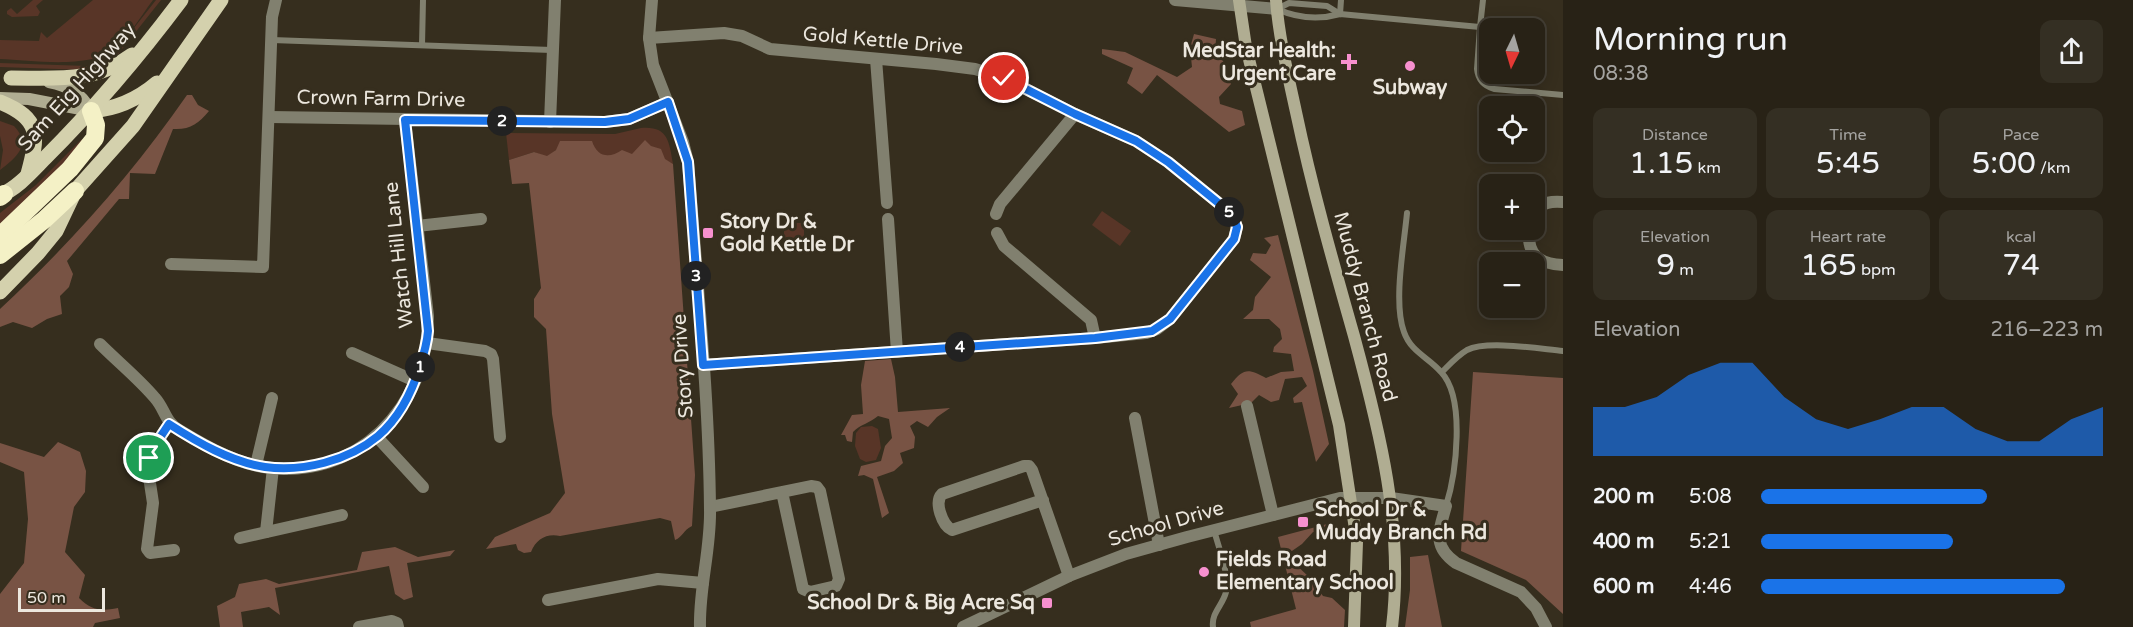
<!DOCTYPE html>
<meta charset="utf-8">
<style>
:root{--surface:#282216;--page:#342f23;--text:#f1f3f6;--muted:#a5a4a1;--line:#443f35;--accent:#1a73e8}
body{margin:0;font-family:"Varela Round",sans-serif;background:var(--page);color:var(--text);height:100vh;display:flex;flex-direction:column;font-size:22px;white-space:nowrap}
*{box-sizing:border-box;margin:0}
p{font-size:20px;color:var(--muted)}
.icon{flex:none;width:33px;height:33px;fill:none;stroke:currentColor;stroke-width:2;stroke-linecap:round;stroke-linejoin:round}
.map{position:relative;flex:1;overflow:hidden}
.drawer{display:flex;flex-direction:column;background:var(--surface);width:570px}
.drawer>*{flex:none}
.needle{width:39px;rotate:185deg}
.controls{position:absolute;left:1479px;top:18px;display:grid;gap:12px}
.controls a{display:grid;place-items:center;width:66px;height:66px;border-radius:12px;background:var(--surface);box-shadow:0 3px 15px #0003,0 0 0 2px var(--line);font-size:30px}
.scale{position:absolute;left:18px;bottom:15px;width:87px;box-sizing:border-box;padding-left:6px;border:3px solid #ece7de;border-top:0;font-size:16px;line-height:21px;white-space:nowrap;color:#ece7de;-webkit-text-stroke:4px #362e1e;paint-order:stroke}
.pin{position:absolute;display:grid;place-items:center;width:51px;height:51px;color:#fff;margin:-26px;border:3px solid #fff;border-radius:50%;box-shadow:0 2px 6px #0007}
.km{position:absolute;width:30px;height:30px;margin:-15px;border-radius:50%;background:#222;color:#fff;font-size:16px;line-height:30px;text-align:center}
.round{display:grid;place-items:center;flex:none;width:63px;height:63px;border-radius:12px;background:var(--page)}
.headline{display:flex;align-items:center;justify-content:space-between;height:102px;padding:0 30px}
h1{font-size:33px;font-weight:600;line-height:45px}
.stats{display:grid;grid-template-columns:repeat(3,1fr);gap:9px;height:102px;padding:6px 30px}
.stats div{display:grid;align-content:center;border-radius:12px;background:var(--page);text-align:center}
.stats b{font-size:30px;font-weight:600}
.stats small{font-size:16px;font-weight:400}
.stats p{font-size:16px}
.chart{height:168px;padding:12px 30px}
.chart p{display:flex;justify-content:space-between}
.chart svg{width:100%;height:108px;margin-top:6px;fill:var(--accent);opacity:.7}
ul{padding:0 30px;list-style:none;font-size:20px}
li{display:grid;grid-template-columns:96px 72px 1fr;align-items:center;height:45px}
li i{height:15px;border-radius:8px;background:var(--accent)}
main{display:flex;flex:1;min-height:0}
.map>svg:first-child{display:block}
.green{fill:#583527}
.forest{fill:#785344}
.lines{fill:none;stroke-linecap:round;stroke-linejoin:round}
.service{stroke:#81806f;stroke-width:6}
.minor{stroke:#81806f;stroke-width:12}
.tertiary{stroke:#81806f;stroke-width:12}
.secondary{stroke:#b0ad92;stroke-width:12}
.primary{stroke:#d4d1ad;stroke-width:15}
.motorway{stroke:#f4f1c6;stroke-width:18}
.route-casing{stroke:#fff;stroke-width:12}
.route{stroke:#1a73e8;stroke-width:8}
.poi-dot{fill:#f790cf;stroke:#362e1e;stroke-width:2}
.labels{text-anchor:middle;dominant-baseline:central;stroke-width:6;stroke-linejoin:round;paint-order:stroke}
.street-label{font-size:20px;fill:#ece7de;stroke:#362e1e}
.poi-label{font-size:20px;font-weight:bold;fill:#ece7de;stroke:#362e1e;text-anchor:start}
</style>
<main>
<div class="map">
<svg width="1563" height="627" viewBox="0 0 1563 627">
<rect width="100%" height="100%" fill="#362e1e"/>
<g class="green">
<polygon points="33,0 43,0 36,6 40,12 38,16 12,17 7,14 7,11 11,8 17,14"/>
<path d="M93 0H153C141 16 130 35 115 48 91 70 31 60 0 59V40L39 41 41 32 47 38Z"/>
<polygon points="156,0 161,0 119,53 113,60 93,69 91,63 115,52"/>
<polygon points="0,63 87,66 87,70 0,67"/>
<path d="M0 121 14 126C32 145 16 158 0 170L3 150 0 136Z"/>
<path d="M641 128C668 126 669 141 673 164 652 151 625 156 602 156L595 150H556L547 157 534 152 509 160 506 133 615 134Z"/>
<polygon points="82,139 84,139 71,158 0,227 0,213 36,185"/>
<polygon points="1102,211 1131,231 1120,246 1092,225"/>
<rect x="784" y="223" width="20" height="27"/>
<polygon points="872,426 878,429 881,448 876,460 866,462 860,459 855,446 856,433 861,427"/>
</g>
<g class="forest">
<polygon points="1194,34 1216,39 1215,53 1223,61 1231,84 1219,97 1220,104 1242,111 1245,125 1229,132 1157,75 1142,94 1127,83 1133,68 1102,54 1102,49 1125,52 1177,77 1192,67 1190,48"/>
<path d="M187 95H192L198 105 209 111C198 124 190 130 173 129L155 174 130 173 129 199H119L67 261 73 274 69 287 60 296 62 314 47 319 32 328 13 322 0 327V309C70 244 133 173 187 95Z"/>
<path d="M645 140 651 146 661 149 665 159 673 164 695 475 692 526C683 530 683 537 675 540L671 521 660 518 560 536C547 533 536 539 531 552L524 553 518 550 516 544 486 549 495 537 550 513 565 493 552 414 546 329 534 317V299L541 288 529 183 512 184 509 160 534 152 547 156 556 150 560 141H592C597 157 609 159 622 150L632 154Z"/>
<path d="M1278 235 1313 371 1329 444 1316 462 1302 402 1294 403 1293 398 1307 386 1302 377 1285 379 1279 400 1271 402 1259 395 1251 403 1229 408 1238 394 1231 384C1244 367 1249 369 1266 378L1281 372 1294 371 1291 354 1273 352 1274 347 1282 339 1280 329 1269 319H1243L1253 310 1255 297 1271 277 1250 260 1253 253 1266 254 1271 245 1264 238Z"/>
<path d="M891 359 895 377 898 412 950 408 937 417 928 427 917 421 910 426 915 437 914 448 900 453 903 463 894 471 877 477 889 513 882 518 873 479 864 475 858 476 861 466 881 461 885 446 892 438 889 419 878 416C870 423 861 424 853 432L852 442 847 441 845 435H841L852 415 863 414 861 385 865 361Z"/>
<polygon points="1473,372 1563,378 1563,614 1526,580 1461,551"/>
<path d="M58 442 80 452 86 471 85 492 74 507 65 552 85 575 79 598C92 611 101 611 118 608L120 618 95 623 93 627H0V594L24 563 28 519 24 472 0 462V443L44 457Z"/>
<polygon points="1331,523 1342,530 1342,536 1313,532 1302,544 1289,553 1293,562 1309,577 1323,596 1332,598 1345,610 1344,627 1251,627 1250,622 1296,609 1278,537"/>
<polygon points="395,547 418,557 455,550 450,556 407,563 413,597 404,600 395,594 389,566 275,588 280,615 269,607 241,612 243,627 220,627 217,606 235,597 239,584 266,579 279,584 357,570 362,552"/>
<polygon points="1428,555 1442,627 1405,627 1410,590 1410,557"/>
</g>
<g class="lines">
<g class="service">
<path d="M1277 9C1297 18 1319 20 1340 14L1480 27 1483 0"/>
<polyline points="1277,9 1289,3 1327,6 1340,14"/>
<polyline points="1340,14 1341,0"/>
<path d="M1480 27 1477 69C1478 79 1484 86 1494 89L1563 95"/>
<polyline points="272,40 552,50"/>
<polyline points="422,45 423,0"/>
<path d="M1407 213C1404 245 1393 303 1404 332 1411 352 1428 357 1441 372 1466 398 1456 474 1446 506"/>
<path d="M1442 372C1450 364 1457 356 1467 350 1487 340 1540 349 1563 351"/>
<path d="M1213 627C1211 613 1223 605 1226 592 1230 576 1218 546 1214 530"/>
</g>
<g class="minor">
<polyline points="649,38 724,33 742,36 770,49 936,64 975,69 1004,78 1075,114 1136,141 1168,162 1232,214 1237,227 1234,239 1170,319 1157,329 1146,333 1095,338 703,365"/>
<polyline points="876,59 887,203"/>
<polyline points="270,117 605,122 629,119 668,102"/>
<polyline points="550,122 555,0"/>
<path d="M1534 212C1542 202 1552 201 1563 202"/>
<polyline points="996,214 1000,204 1075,114"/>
<polyline points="888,219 897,352"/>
<polyline points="417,226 481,219"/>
<path d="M1529 230C1527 255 1539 264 1563 265"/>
<polyline points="997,233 1004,246 1091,320 1095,338"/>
<polyline points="171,264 263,267 272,17 276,0"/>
<polyline points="427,343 485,351 491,354 493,359 500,437"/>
<path d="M100 344C118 362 139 379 155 398 165 409 165 422 179 430 204 445 233 462 263 467 356 482 429 407 428 316L405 120"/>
<polyline points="352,353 415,381"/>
<polyline points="1247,406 1273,515"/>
<polyline points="1135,418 1159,545"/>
<polyline points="169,424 153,448 149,458 148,470 153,503 147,549 150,553 174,550"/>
<polyline points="377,437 423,487"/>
<polyline points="256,465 272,398"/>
<path d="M1391 498 1446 506C1439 531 1432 546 1456 563L1521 592 1536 608 1546 627"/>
<path d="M1043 500 952 530C942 525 934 502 942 494L1024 466H1029L1032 470 1069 576"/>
<polyline points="710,507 811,486 817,487 820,491 839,579 836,586 810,592 803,589 782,492"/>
<polyline points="266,532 273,468"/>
<polyline points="240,538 342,515"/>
<polyline points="548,600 658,579 703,583"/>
<polyline points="359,627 392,621 397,623 398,627"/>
</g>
<g class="tertiary">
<path d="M652 0 649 38 653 65 683 142 688 162 690 186C698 293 709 401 710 509 711 549 699 587 700 627"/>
<polyline points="1175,0 1277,9"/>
<polyline points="963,627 1069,576 1126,554 1187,537 1340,498 1391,498"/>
</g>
<g class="secondary">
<polyline points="1239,0 1246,47 1339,425 1357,542 1354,627"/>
<path d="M1276 0C1279 38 1288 75 1296 112 1312 188 1333 262 1354 336 1380 432 1404 527 1392 627"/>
<path d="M49 82C69 86 81 93 91 111"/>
<polyline points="0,98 29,99 91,111"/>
</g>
<g class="primary">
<path d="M11 78C55 78 95 83 132 55"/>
<path d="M0 102C42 119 38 136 28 174"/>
<path d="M91 111C116 109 137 100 157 83"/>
<path d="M0 195C17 189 33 170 46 157 95 108 139 56 181 0"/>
<polyline points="0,292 38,253 56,231 75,191 133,126 221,0"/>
</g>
<g class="motorway">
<polyline points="0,197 4,194"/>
<polyline points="0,236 70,169 95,138 96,125 91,111"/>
<polyline points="0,255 44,220 75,191"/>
</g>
</g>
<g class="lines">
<defs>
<path id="route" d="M149 458 153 448 169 424C197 442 231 462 265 467 303 472 348 461 378 436 399 418 412 392 420 366 424 354 427 343 428 331L405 120 605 122 629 119 668 102 688 162 703 365 1095 338 1152 331 1170 319 1234 239 1237 227 1232 214 1168 162 1136 141 1075 114 1004 78"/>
</defs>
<use href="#route" class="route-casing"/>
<use href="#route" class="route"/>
</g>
<g class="poi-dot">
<path d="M1346 53h6v6h6v6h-6v6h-6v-6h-6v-6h6z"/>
<circle cx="1410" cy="66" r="6"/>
<rect x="702" y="227" width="12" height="12" rx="3"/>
<rect x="1297" y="516" width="12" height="12" rx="3"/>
<circle cx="1204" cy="572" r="6"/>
<rect x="1041" y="597" width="12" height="12" rx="3"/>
</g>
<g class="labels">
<g class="street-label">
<text transform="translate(883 41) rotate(5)">Gold Kettle Drive</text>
<text transform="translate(77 87) rotate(-48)">Sam Eig Highway</text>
<text transform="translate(381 99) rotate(1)">Crown Farm Drive</text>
<text transform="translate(399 255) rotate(-96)">Watch Hill Lane</text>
<text transform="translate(1365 307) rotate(75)">Muddy Branch Road</text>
<text transform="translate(683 366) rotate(-94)">Story Drive</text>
<text transform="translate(1166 524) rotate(-16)">School Drive</text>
</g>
<g class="poi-label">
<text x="1336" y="51" text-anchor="end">MedStar Health:<tspan x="1336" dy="23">Urgent Care</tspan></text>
<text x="1410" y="88" text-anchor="middle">Subway</text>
<text x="720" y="222">Story Dr &amp;<tspan x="720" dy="23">Gold Kettle Dr</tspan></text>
<text x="1315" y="510">School Dr &amp;<tspan x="1315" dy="23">Muddy Branch Rd</tspan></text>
<text x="1216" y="560">Fields Road<tspan x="1216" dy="23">Elementary School</tspan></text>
<text x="1035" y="603" text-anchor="end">School Dr &amp; Big Acre Sq</text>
</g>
</g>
</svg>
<div class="controls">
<a><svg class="needle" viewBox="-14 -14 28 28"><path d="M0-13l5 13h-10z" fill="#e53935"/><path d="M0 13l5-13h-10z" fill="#a5a4a1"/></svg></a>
<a><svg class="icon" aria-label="locate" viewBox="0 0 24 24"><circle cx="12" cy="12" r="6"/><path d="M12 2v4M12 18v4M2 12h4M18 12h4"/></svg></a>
<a>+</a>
<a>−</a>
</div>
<div class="scale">50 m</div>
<div class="pin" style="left:149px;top:458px;background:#1e9e55"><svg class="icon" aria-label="arrive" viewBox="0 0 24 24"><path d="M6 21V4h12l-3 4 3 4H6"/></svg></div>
<div class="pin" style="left:1004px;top:78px;background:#d93025"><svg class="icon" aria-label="check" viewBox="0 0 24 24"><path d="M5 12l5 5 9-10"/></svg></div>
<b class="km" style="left:420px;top:367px">1</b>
<b class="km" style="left:502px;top:121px">2</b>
<b class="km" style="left:696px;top:276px">3</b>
<b class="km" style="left:960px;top:347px">4</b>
<b class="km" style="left:1229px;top:212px">5</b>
</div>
<section class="drawer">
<div class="headline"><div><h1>Morning run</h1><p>08:38</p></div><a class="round"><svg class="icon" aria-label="share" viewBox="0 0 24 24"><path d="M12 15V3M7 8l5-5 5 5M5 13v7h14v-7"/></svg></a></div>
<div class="stats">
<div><p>Distance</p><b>1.15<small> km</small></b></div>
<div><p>Time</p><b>5:45</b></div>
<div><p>Pace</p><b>5:00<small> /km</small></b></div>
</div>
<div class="stats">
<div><p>Elevation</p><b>9<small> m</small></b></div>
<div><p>Heart rate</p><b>165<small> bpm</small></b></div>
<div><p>kcal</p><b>74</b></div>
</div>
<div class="chart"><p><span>Elevation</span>216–223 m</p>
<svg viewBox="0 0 160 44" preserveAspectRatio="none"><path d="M0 44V24L10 24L20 20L30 11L40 6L50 6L60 20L70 29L80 33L90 29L100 24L110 24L120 33L130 38L140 38L150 29L160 24V44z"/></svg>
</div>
<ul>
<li><b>200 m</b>5:08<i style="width:66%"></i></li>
<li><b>400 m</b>5:21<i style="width:56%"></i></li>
<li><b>600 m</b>4:46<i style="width:89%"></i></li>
</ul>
</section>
</main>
